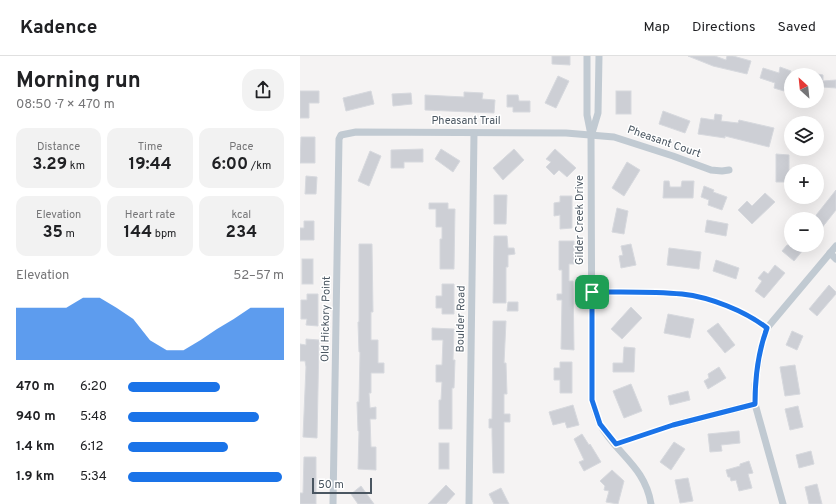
<!DOCTYPE html>
<meta charset="utf-8">
<style>
:root{--surface:#fff;--page:#f2f2f2;--text:#202124;--muted:#757577;--line:#e0e0e0;--accent:#1a73e8}
body{margin:0;font-family:Overpass,sans-serif;background:var(--page);color:var(--text);height:100vh;display:flex;flex-direction:column;font-size:15px;white-space:nowrap}
*{box-sizing:border-box;margin:0}
p{font-size:13px;color:var(--muted)}
.icon{flex:none;width:22px;height:22px;fill:none;stroke:currentColor;stroke-width:2;stroke-linecap:round;stroke-linejoin:round}
.map{position:relative;flex:1;overflow:hidden}
.side{display:flex;flex-direction:column;background:var(--surface);width:300px}
.side>*{flex:none}
.needle{width:26px;rotate:333deg}
.buttons{position:absolute;left:484px;top:12px;display:grid;gap:8px}
.buttons a{display:grid;place-items:center;width:40px;height:40px;border-radius:50%;background:var(--surface);box-shadow:0 4px 16px #0002;font-size:20px}
.scale{position:absolute;left:12px;bottom:10px;width:60px;box-sizing:border-box;padding-left:4px;border:2px solid #4a5661;border-top:0;font-size:11px;line-height:14px;white-space:nowrap;color:#4a5661;-webkit-text-stroke:3px #fff;paint-order:stroke}
.pin{position:absolute;display:grid;place-items:center;width:34px;height:34px;color:#fff;margin:-17px;border-radius:8px;box-shadow:0 2px 6px #0006}
.round{display:grid;place-items:center;flex:none;width:42px;height:42px;border-radius:16px;background:var(--page)}
.head{display:flex;align-items:center;justify-content:space-between;height:68px;padding:0 16px}
h1{font-size:22px;font-weight:700;line-height:30px}
.metrics{display:grid;grid-template-columns:repeat(3,1fr);gap:6px;height:68px;padding:4px 16px}
.metrics div{display:grid;align-content:center;border-radius:10px;background:var(--page);text-align:center}
.metrics b{font-size:17px;font-weight:700}
.metrics small{font-size:11px;font-weight:400}
.metrics p{font-size:11px}
.chart{height:112px;padding:8px 16px}
.chart p{display:flex;justify-content:space-between}
.chart svg{width:100%;height:72px;margin-top:4px;fill:var(--accent);opacity:.7}
ul{padding:0 16px;list-style:none;font-size:13px}
li{display:grid;grid-template-columns:64px 48px 1fr;align-items:center;height:30px}
li i{height:10px;border-radius:5px;background:var(--accent)}
header{display:flex;align-items:center;gap:24px;box-sizing:border-box;height:56px;padding:0 20px;background:var(--surface);border-bottom:1px solid var(--line)}
header strong{font-size:19px}
nav{display:flex;gap:22px;margin-inline-start:auto;font-size:14px}
main{display:flex;flex:1;min-height:0}
.map>svg:first-child{display:block}
.building{fill:#cdcfd5;stroke:#d7d9de}
.lines{fill:none;stroke-linecap:round;stroke-linejoin:round}
.minor{stroke:#c1cad2;stroke-width:7}
.route-casing{stroke:#fff;stroke-width:8}
.route{stroke:#1a73e8;stroke-width:5}
.labels{text-anchor:middle;dominant-baseline:central;stroke-width:3;stroke-linejoin:round;paint-order:stroke}
.street-label{font-size:11px;fill:#4a5661;stroke:#fff}
</style>
<header>
<strong>Kadence</strong>
<nav><a>Map</a><a>Directions</a><a>Saved</a></nav>
</header>
<main>
<section class="side">
<div class="head"><div><h1>Morning run</h1><p>08:50 · 7 × 470 m</p></div><a class="round"><svg class="icon" aria-label="share" viewBox="0 0 24 24"><path d="M12 15V3M7 8l5-5 5 5M5 13v7h14v-7"/></svg></a></div>
<div class="metrics">
<div><p>Distance</p><b>3.29<small> km</small></b></div>
<div><p>Time</p><b>19:44</b></div>
<div><p>Pace</p><b>6:00<small> /km</small></b></div>
</div>
<div class="metrics">
<div><p>Elevation</p><b>35<small> m</small></b></div>
<div><p>Heart rate</p><b>144<small> bpm</small></b></div>
<div><p>kcal</p><b>234</b></div>
</div>
<div class="chart"><p><span>Elevation</span>52–57 m</p>
<svg viewBox="0 0 160 44" preserveAspectRatio="none"><path d="M0 44V12L10 12L20 12L30 12L40 6L50 6L60 12L70 19L80 32L90 38L100 38L110 32L120 25L130 19L140 12L150 12L160 12V44z"/></svg>
</div>
<ul>
<li><b>470 m</b>6:20<i style="width:59%"></i></li>
<li><b>940 m</b>5:48<i style="width:84%"></i></li>
<li><b>1.4 km</b>6:12<i style="width:64%"></i></li>
<li><b>1.9 km</b>5:34<i style="width:99%"></i></li>
</ul>
</section>
<div class="map">
<svg width="536" height="448" viewBox="0 0 536 448">
<rect width="100%" height="100%" fill="#f5f3f3"/>
<g class="building">
<polygon points="252,0 270,0 270,9 252,8"/>
<polygon points="388,0 415,0 426,4 427,0 433,0 451,5 447,18 413,10"/>
<polygon points="480,11 491,15 484,35 474,32 475,27 460,22 463,12 479,17"/>
<polygon points="517,18 523,19 523,25 536,24 536,32 522,31 521,37 517,37"/>
<polygon points="258,20 269,25 256,52 245,47"/>
<polygon points="0,35 19,35 19,47 9,47 9,62 0,62"/>
<polygon points="71,35 74,48 46,55 43,42"/>
<rect x="316" y="35" width="15" height="23"/>
<polygon points="164,36 183,37 182,43 195,44 194,57 125,54 125,39 164,41"/>
<polygon points="111,37 112,48 93,50 92,38"/>
<polygon points="207,39 218,39 219,45 230,45 230,56 213,56 213,51 207,51"/>
<polygon points="363,55 390,65 385,77 359,68"/>
<polygon points="415,58 422,59 421,65 438,67 439,64 474,72 469,91 425,80 425,82 398,78 401,62 414,64"/>
<polygon points="1,81 15,81 15,107 0,107"/>
<polygon points="123,93 123,106 104,106 104,112 91,112 91,94"/>
<polygon points="141,93 160,105 153,116 135,103"/>
<polygon points="214,93 224,104 203,124 193,112"/>
<polygon points="255,93 276,112 267,121 259,114 254,119 246,111 251,106 246,103"/>
<polygon points="70,95 81,100 69,130 58,125"/>
<polygon points="476,98 489,99 489,126 476,126"/>
<polygon points="327,106 340,114 324,140 312,132"/>
<polygon points="6,120 17,121 16,138 5,138"/>
<polygon points="364,125 369,125 370,131 381,131 382,125 394,125 393,142 363,142"/>
<polygon points="404,130 414,134 413,136 427,141 422,154 408,149 409,144 401,141"/>
<polygon points="536,134 536,154 517,178 517,163 513,163"/>
<polygon points="465,137 475,146 452,168 438,154 447,145 452,150"/>
<polygon points="194,139 207,139 206,168 194,168"/>
<polygon points="260,140 272,140 272,172 260,173 260,159 254,160 254,147 260,146"/>
<polygon points="129,147 148,147 148,153 155,153 154,213 140,213 140,183 142,183 142,171 136,171 136,153 129,153"/>
<polygon points="317,152 328,155 324,178 312,176"/>
<polygon points="407,164 428,168 426,180 405,176"/>
<polygon points="4,165 14,165 14,184 0,184 0,172 4,172"/>
<polygon points="194,180 207,180 208,192 214,192 215,198 208,199 208,211 206,211 206,247 193,247"/>
<polygon points="259,185 274,185 274,208 269,208 269,225 273,225 274,294 261,293 262,244 257,244 257,238 262,238 262,214 259,214"/>
<polygon points="59,188 72,188 73,256 71,256 71,284 78,284 78,307 84,307 84,317 71,317 71,337 69,337 70,352 76,351 76,363 70,363 71,391 76,391 76,414 58,413 59,375 58,375 57,346 59,346 60,296 59,296 58,266 59,266"/>
<polygon points="331,188 336,209 321,212 319,200 323,199 321,190"/>
<polygon points="487,189 507,189 494,205 482,195"/>
<polygon points="369,192 401,196 399,213 367,209"/>
<rect x="2" y="203" width="11" height="25"/>
<polygon points="416,204 439,212 436,223 413,215"/>
<polygon points="475,209 485,217 464,242 455,235 462,225 458,222 464,215 468,218"/>
<polygon points="142,228 154,228 154,258 142,258 142,252 136,252 136,240 142,240"/>
<polygon points="529,229 536,236 536,238 517,260 509,253"/>
<polygon points="7,238 18,238 18,270 6,269 7,263 1,263 1,244 7,244"/>
<polygon points="208,246 218,246 218,255 207,255"/>
<polygon points="331,251 342,262 322,283 311,273"/>
<polygon points="368,258 394,263 390,282 364,277"/>
<polygon points="193,265 206,265 204,307 206,307 207,338 204,338 204,358 210,358 210,366 204,366 204,417 193,417 192,378 192,372 189,372 189,363 192,363"/>
<polygon points="418,267 435,289 425,297 407,275"/>
<polygon points="132,272 154,273 153,304 155,304 154,332 152,332 152,373 139,373 139,344 141,344 142,326 136,326 136,309 142,309 143,284 132,284"/>
<polygon points="492,275 503,280 497,294 486,289"/>
<polygon points="6,283 19,284 17,382 3,381 6,311 5,305 0,305 0,288 6,289"/>
<polygon points="324,291 335,292 334,316 313,316 313,307 323,307"/>
<polygon points="260,306 272,306 272,337 260,337 260,324 254,324 254,312 260,312"/>
<polygon points="495,309 500,338 485,340 480,311"/>
<polygon points="419,311 426,322 408,333 404,325 409,322 408,318"/>
<polygon points="331,328 342,355 324,362 313,335"/>
<polygon points="388,335 390,344 370,349 368,340"/>
<polygon points="273,349 279,369 267,372 265,366 253,369 249,356"/>
<polygon points="498,350 503,371 490,374 485,353"/>
<polygon points="439,375 440,387 421,389 422,395 410,396 408,378"/>
<polygon points="282,378 289,389 290,388 301,406 284,415 279,406 284,404 274,383"/>
<polygon points="374,386 385,393 371,414 360,406"/>
<rect x="139" y="387" width="10" height="26"/>
<polygon points="511,395 514,408 499,412 496,399"/>
<polygon points="4,401 16,401 16,448 0,448 0,437 3,437"/>
<polygon points="449,405 453,417 448,418 452,432 439,435 436,424 431,425 430,421 428,421 426,414 440,410 440,408"/>
<polygon points="312,414 324,425 318,448 306,446 309,435 304,434 305,430 300,425"/>
<polygon points="388,422 393,445 380,447 375,424"/>
<polygon points="517,428 522,448 509,448 505,431"/>
<polygon points="146,429 155,438 146,448 128,448"/>
<polygon points="61,430 74,448 58,448 51,438"/>
<polygon points="201,432 209,448 194,448 189,438"/>
</g>
<g class="lines">
<g class="minor">
<path d="M287 0V59L291 79 292 344C294 352 296 360 300 368 316 398 345 410 351 448"/>
<polyline points="292,77 298,57 299,0"/>
<polyline points="530,197 536,203"/>
<path d="M292 236C321 236 352 235 382 238 410 241 444 255 467 272"/>
<polyline points="316,388 373,369 455,348"/>
<polyline points="33,448 39,83 41,79 56,76 266,77 314,81 373,100 411,114 422,115 429,114"/>
<polyline points="169,448 174,77"/>
<polyline points="483,448 455,348 455,329 461,291 467,272 536,190"/>
</g>
</g>
<g class="lines">
<defs>
<path id="route" d="M292 236C321 236 352 235 382 238 410 241 445 255 467 272 458 296 455 322 455 348L373 369 316 388 300 368 292 344Z"/>
</defs>
<use href="#route" class="route-casing"/>
<use href="#route" class="route"/>
</g>
<g class="labels">
<g class="street-label">
<text x="166" y="65">Pheasant Trail</text>
<text transform="translate(364 86) rotate(19)">Pheasant Court</text>
<text transform="translate(280 164) rotate(-90)">Gilder Creek Drive</text>
<text transform="translate(26 263) rotate(-89)">Old Hickory Point</text>
<text transform="translate(161 263) rotate(-89)">Boulder Road</text>
</g>
</g>
</svg>
<div class="buttons">
<a><svg class="needle" viewBox="-14 -14 28 28"><path d="M0-13l5 13h-10z" fill="#e53935"/><path d="M0 13l5-13h-10z" fill="#757577"/></svg></a>
<a><svg class="icon" aria-label="layers" viewBox="0 0 24 24"><path d="M12 4l9 5-9 5-9-5zM3 14l9 5 9-5"/></svg></a>
<a>+</a>
<a>−</a>
</div>
<div class="scale">50 m</div>
<div class="pin" style="left:292px;top:236px;background:#1e9e55"><svg class="icon" aria-label="arrive" viewBox="0 0 24 24"><path d="M6 21V4h12l-3 4 3 4H6"/></svg></div>
</div>
</main>
